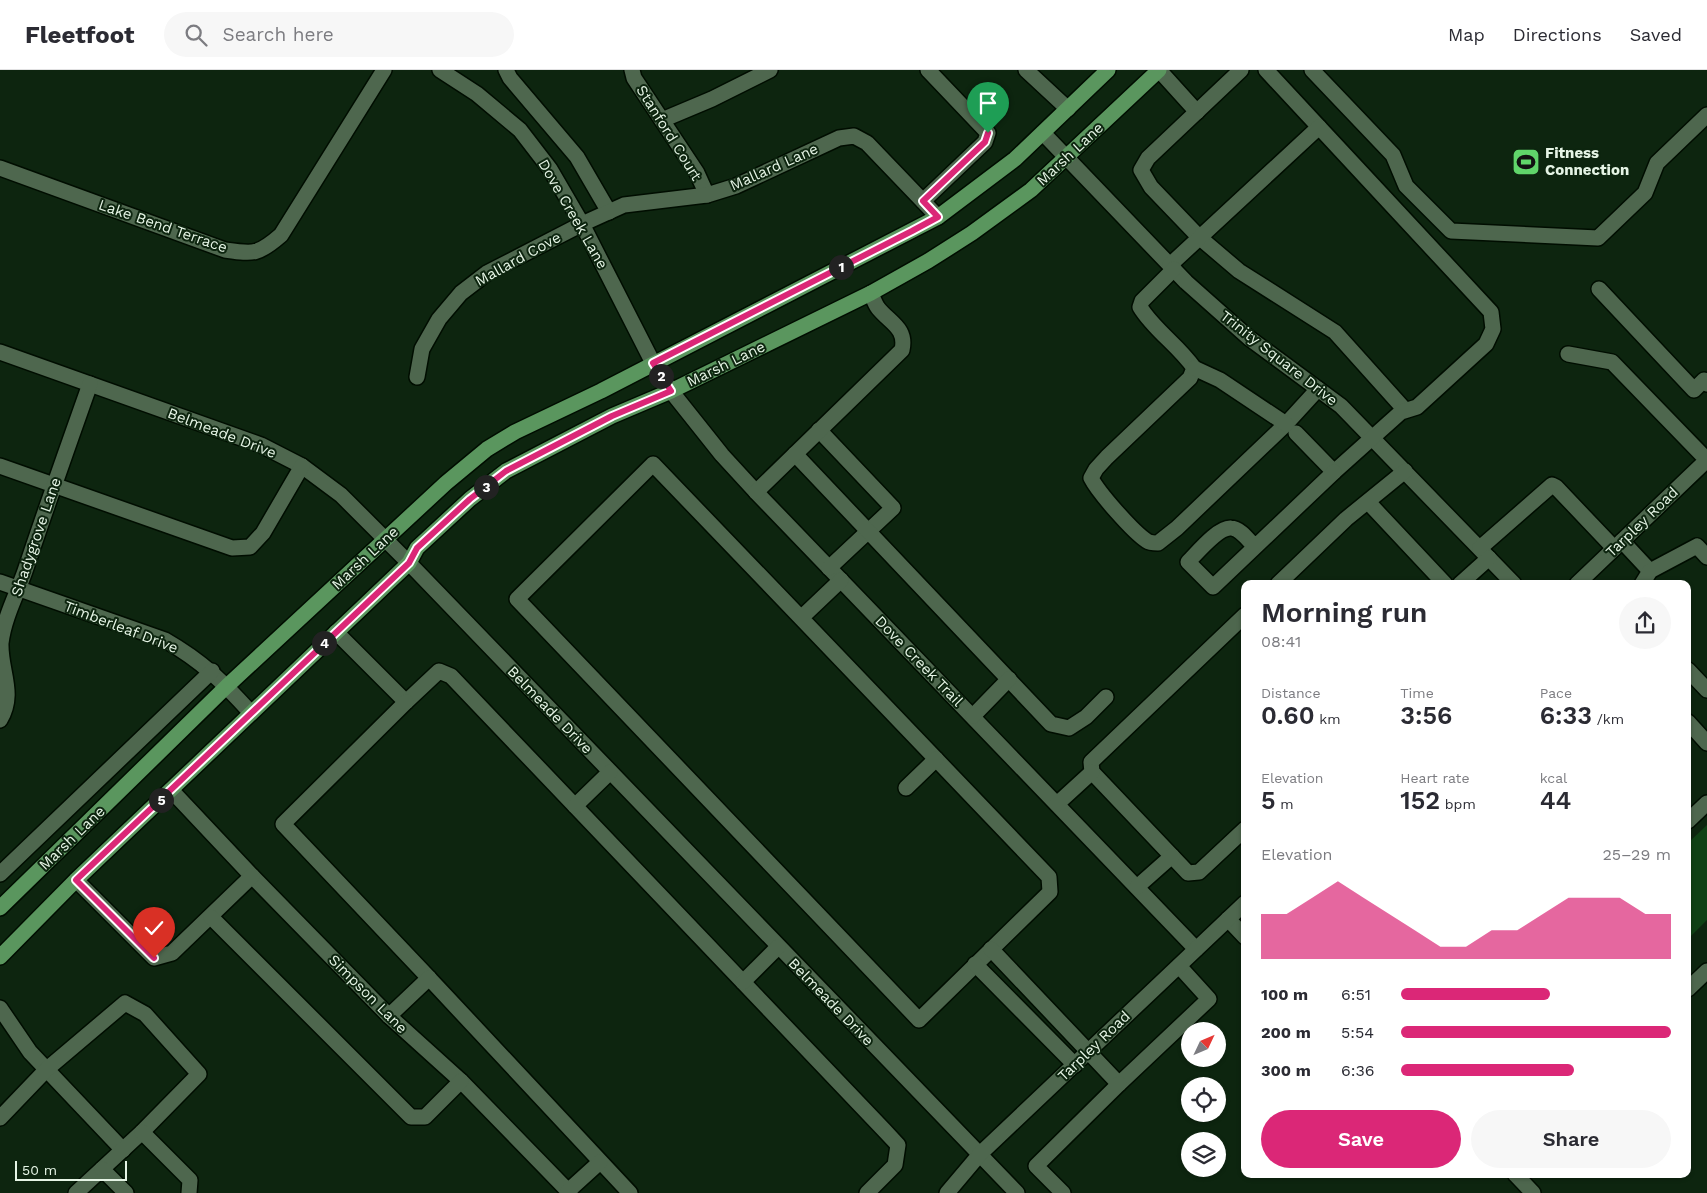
<!DOCTYPE html>
<meta charset="utf-8">
<style>
:root{--surface:#fff;--page:#f7f7f7;--text:#2b2b33;--muted:#7c7c81;--line:#e1e1e2;--accent:#db2777}
body{margin:0;font-family:"Work Sans",sans-serif;background:var(--page);color:var(--text);height:100vh;display:flex;flex-direction:column;font-size:19px;white-space:nowrap}
*{box-sizing:border-box;margin:0}
p{font-size:16px;color:var(--muted)}
.icon{flex:none;width:28px;height:28px;fill:none;stroke:currentColor;stroke-width:2;stroke-linecap:round;stroke-linejoin:round}
.map{position:relative;flex:1;overflow:hidden}
.drawer{position:absolute;left:1241px;top:510px;width:450px;height:598px;display:flex;flex-direction:column;background:var(--surface);border-radius:10px;box-shadow:0 1px 4px #0004}
.drawer>*{flex:none}
.needle{width:32px;rotate:46deg}
.fabs{position:absolute;left:1181px;top:952px;display:grid;gap:10px}
.fabs a{display:grid;place-items:center;width:45px;height:45px;border-radius:50%;background:var(--surface);box-shadow:0 1px 4px #0004;font-size:25px}
.scale{position:absolute;left:15px;bottom:12px;width:112px;box-sizing:border-box;padding-left:5px;border:2px solid #e5f4e5;border-top:0;font-size:14px;line-height:18px;white-space:nowrap;color:#e5f4e5;-webkit-text-stroke:4px #0d250f;paint-order:stroke}
.pin{position:absolute;display:grid;place-items:center;width:42px;height:42px;color:#fff;margin:-51px -21px;border-radius:50% 50% 50% 0;rotate:-45deg;box-shadow:0 0 5px #0007}
.pin .icon{rotate:45deg}
.km{position:absolute;width:25px;height:25px;margin:-12px;border-radius:50%;background:#222;color:#fff;font-size:14px;line-height:25px;text-align:center}
.round{display:grid;place-items:center;flex:none;width:52px;height:52px;border-radius:26px;background:var(--page)}
.headline{display:flex;align-items:center;justify-content:space-between;height:85px;padding:0 20px}
h1{font-size:28px;font-weight:600;line-height:38px}
.figures{display:grid;grid-template-columns:repeat(3,1fr);gap:8px;height:85px;padding:5px 20px}
.figures div{display:grid;align-content:center}
.figures b{font-size:25px;font-weight:600}
.figures small{font-size:14px;font-weight:400}
.figures p{font-size:14px}
.chart{height:140px;padding:10px 20px}
.chart p{display:flex;justify-content:space-between}
.chart svg{width:100%;height:90px;margin-top:5px;fill:var(--accent);opacity:.7}
.primary-button{display:flex;gap:10px;margin-top:auto;padding:10px 20px}
.primary-button a{flex:1;height:58px;border-radius:30px;background:var(--accent);color:#fff;font-size:20px;font-weight:600;line-height:58px;text-align:center}
.primary-button a+a{background:var(--page);color:var(--text)}
ul{padding:0 20px;list-style:none;font-size:16px}
li{display:grid;grid-template-columns:80px 60px 1fr;align-items:center;height:38px}
li i{height:12px;border-radius:6px;background:var(--accent)}
header{display:flex;align-items:center;gap:30px;box-sizing:border-box;height:70px;padding:0 25px;background:var(--surface);border-bottom:1px solid var(--line)}
header strong{font-size:24px}
nav{display:flex;gap:28px;margin-inline-start:auto;font-size:18px}
.search{width:350px;height:45px;background:var(--page);display:flex;align-items:center;gap:12px;box-sizing:border-box;padding:0 18px;border-radius:28px;color:var(--muted);font-size:19px}
.map>svg:first-child{display:block}
.green{fill:#0f4115}
.lines{fill:none;stroke-linecap:round;stroke-linejoin:round}
.minor-casing{stroke:#000d00;stroke-width:18}
.major-casing{stroke:#000d00;stroke-width:18}
.minor{stroke:#4e674e;stroke-width:15}
.major{stroke:#5a965e;stroke-width:15}
.route-casing{stroke:#fff;stroke-width:10}
.route{stroke:#db2777;stroke-width:6}
.labels{text-anchor:middle;dominant-baseline:central;stroke-width:4;stroke-linejoin:round;paint-order:stroke}
.street-label{font-size:15px;fill:#e5f4e5;stroke:#0d250f}
.poi-label{font-size:15px;font-weight:bold;fill:#e5f4e5;stroke:#0d250f;text-anchor:start}
</style>
<header>
<strong>Fleetfoot</strong>
<div class="search"><svg class="icon" aria-label="search" viewBox="0 0 24 24"><circle cx="10" cy="10" r="6"/><path d="M15 15l6 6"/></svg>Search here</div>
<nav><a>Map</a><a>Directions</a><a>Saved</a></nav>
</header>
<div class="map">
<svg width="1707" height="1123" viewBox="0 0 1707 1123">
<rect width="100%" height="100%" fill="#0d250f"/>
<polygon class="green" points="1707,755 1707,850 1688,869 1688,773"/>
<g class="lines">
<defs>
<g id="minor">
<polyline points="440,0 477,24 520,60 550,99 582,154 653,293 671,321 722,385 756,422 1196,879"/>
<polyline points="506,0 510,8 577,87 609,142"/>
<polyline points="632,0 634,8 697,103 707,125"/>
<polyline points="1026,0 1068,39"/>
<polyline points="1159,0 1197,42"/>
<polyline points="1241,0 1148,88 1141,100 1151,117 1199,167 1239,201 1335,262 1405,340"/>
<polyline points="1266,0 1319,57"/>
<polyline points="1312,0 1393,85 1406,116 1451,161 1598,168 1645,123 1657,93 1707,45"/>
<polyline points="662,50 712,29 770,0"/>
<polyline points="1043,63 1186,212 1249,268 1341,336 1514,514"/>
<path d="M0 98 225 180C254 184 258 185 281 165L384 0"/>
<polyline points="923,131 985,72 988,63 928,0"/>
<polyline points="1170,195 1319,57 1491,242 1493,259 1486,274 1417,337 1401,342 1334,402 1296,363"/>
<path d="M1174 199 1142 231 1140 237C1154 260 1178 275 1194 298L1190 308 1107 387 1096 399 1091 408C1098 422 1133 462 1147 471 1150 473 1154 473 1158 473L1177 458 1286 354 1318 319"/>
<polyline points="1599,219 1694,320 1704,310 1707,314"/>
<polyline points="0,282 261,375 302,396 341,425 409,493 1017,1123"/>
<polyline points="1568,284 1612,292 1707,390 1577,514"/>
<polyline points="1194,298 1220,310 1286,354"/>
<polyline points="417,307 422,279 439,249 461,223 487,203 582,154 624,135 707,125 736,116 839,68 854,66 867,73 938,147"/>
<polyline points="819,360 893,438 829,498"/>
<polyline points="795,384 1051,654 1069,658 1086,647 1106,627"/>
<polyline points="0,396 232,478 250,477 263,463 302,396"/>
<path d="M756 422 902 280C907 258 890 253 878 238 875 234 873 228 871 223"/>
<polyline points="1368,432 1445,514"/>
<polyline points="1622,471 1650,501"/>
<path d="M1255 477C1249 471 1240 458 1231 458 1218 457 1197 483 1188 492L1213 517 1334 402"/>
<polyline points="1480,478 1552,415 1556,417 1614,478"/>
<path d="M0 512 165 570C203 592 222 611 251 643"/>
<polyline points="1278,514 1346,449 1405,401"/>
<polyline points="1460,514 1489,488"/>
<polyline points="1642,514 1650,501 1697,476 1707,487"/>
<polyline points="1245,545 1091,692 1092,702 1188,803 1199,802 1245,759"/>
<polyline points="801,548 653,394 517,529 919,950 1050,822 1049,807 801,548 841,510"/>
<polyline points="336,562 406,632 439,601 451,606 884,1060 898,1075 895,1095 867,1123"/>
<polyline points="1688,600 1707,620"/>
<polyline points="406,632 283,754 429,908"/>
<polyline points="973,646 1009,609"/>
<path d="M0 650C16 623 0 601 1 573 4 548 17 524 25 501 46 438 68 376 90 314"/>
<polyline points="1688,652 1707,673"/>
<polyline points="906,718 936,689"/>
<polyline points="171,720 252,806 389,946 461,1011 570,1123"/>
<polyline points="1057,734 1092,702"/>
<polyline points="575,736 610,702"/>
<polyline points="1688,751 1707,733"/>
<polyline points="0,804 212,601"/>
<polyline points="76,810 154,888 172,883 252,806"/>
<polyline points="1137,817 1172,786"/>
<polyline points="211,847 411,1047 425,1047 461,1011"/>
<polyline points="1228,849 1245,867"/>
<polyline points="991,879 1119,1014 1209,929 1179,896"/>
<polyline points="975,894 1075,995"/>
<polyline points="743,912 778,877"/>
<polyline points="1688,919 1707,901"/>
<polyline points="0,938 30,982 123,1080"/>
<polyline points="389,946 429,908 630,1123"/>
<polyline points="0,1048 47,999 125,933 145,944 199,1004 142,1062 76,1123"/>
<polyline points="142,1062 190,1110 189,1123"/>
<polyline points="102,1099 126,1123"/>
<polyline points="1515,1104 1533,1123"/>
<polyline points="568,1121 600,1092"/>
<polyline points="947,1123 980,1084 1245,833"/>
<polyline points="1063,1123 1036,1096 1119,1014"/>
</g>
<g id="major">
<polyline points="0,838 227,616 446,413 487,379 515,362 601,321 938,147 1015,89 1108,0"/>
<polyline points="0,887 76,810 409,493 417,478 470,429 506,401 612,346 671,321 871,223 928,191 972,163 1031,120 1159,0"/>
</g>
</defs>
<use href="#minor" class="minor-casing"/>
<use href="#major" class="major-casing"/>
<use href="#minor" class="minor"/>
<use href="#major" class="major"/>
</g>
<g class="lines">
<defs>
<polyline id="route" points="154,888 76,810 409,493 417,478 470,429 506,401 612,346 671,321 653,293 912,161 938,147 923,131 985,72 988,63"/>
</defs>
<use href="#route" class="route-casing"/>
<use href="#route" class="route"/>
</g>
<defs>
<symbol id="stadium-square" viewBox="-11 -11 22 22"><rect x="-9" y="-9" width="18" height="18" rx="4" fill="#60d56a" stroke="#0d250f"/><path d="M0-5a6.5 5 0 1 0 0 10a6.5 5 0 1 0 0-10ZM-3.5-1.8h7v3.6h-7Z" fill="#111"/></symbol>
</defs>
<g fill-rule="evenodd">
<use href="#stadium-square" x="1510" y="76" width="32" height="32"/>
</g>
<g class="labels">
<g class="street-label">
<text transform="translate(669 63) rotate(58)">Stanford Court</text>
<text transform="translate(1070 84) rotate(-43)">Marsh Lane</text>
<text transform="translate(774 97) rotate(-24)">Mallard Lane</text>
<text transform="translate(573 144) rotate(60)">Dove Creek Lane</text>
<text transform="translate(163 156) rotate(19)">Lake Bend Terrace</text>
<text transform="translate(518 189) rotate(-29)">Mallard Cove</text>
<text transform="translate(1279 288) rotate(38)">Trinity Square Drive</text>
<text transform="translate(726 294) rotate(-26)">Marsh Lane</text>
<text transform="translate(222 363) rotate(21)">Belmeade Drive</text>
<text transform="translate(1642 452) rotate(-44)">Tarpley Road</text>
<text transform="translate(36 467) rotate(-71)">Shadygrove Lane</text>
<text transform="translate(365 488) rotate(-43)">Marsh Lane</text>
<text transform="translate(121 557) rotate(21)">Timberleaf Drive</text>
<text transform="translate(919 591) rotate(46)">Dove Creek Trail</text>
<text transform="translate(550 640) rotate(46)">Belmeade Drive</text>
<text transform="translate(72 768) rotate(-44)">Marsh Lane</text>
<text transform="translate(368 924) rotate(45)">Simpson Lane</text>
<text transform="translate(831 932) rotate(46)">Belmeade Drive</text>
<text transform="translate(1094 976) rotate(-44)">Tarpley Road</text>
</g>
<g class="poi-label">
<text x="1545" y="83">Fitness<tspan x="1545" dy="17">Connection</tspan></text>
</g>
</g>
</svg>
<div class="fabs">
<a><svg class="needle" viewBox="-14 -14 28 28"><path d="M0-13l5 13h-10z" fill="#e53935"/><path d="M0 13l5-13h-10z" fill="#7c7c81"/></svg></a>
<a><svg class="icon" aria-label="locate" viewBox="0 0 24 24"><circle cx="12" cy="12" r="6"/><path d="M12 2v4M12 18v4M2 12h4M18 12h4"/></svg></a>
<a><svg class="icon" aria-label="layers" viewBox="0 0 24 24"><path d="M12 4l9 5-9 5-9-5zM3 14l9 5 9-5"/></svg></a>
</div>
<div class="scale">50 m</div>
<div class="pin" style="left:988px;top:63px;background:#1e9e55"><svg class="icon" aria-label="arrive" viewBox="0 0 24 24"><path d="M6 21V4h12l-3 4 3 4H6"/></svg></div>
<div class="pin" style="left:154px;top:888px;background:#d93025"><svg class="icon" aria-label="check" viewBox="0 0 24 24"><path d="M5 12l5 5 9-10"/></svg></div>
<b class="km" style="left:841px;top:197px">1</b>
<b class="km" style="left:661px;top:306px">2</b>
<b class="km" style="left:486px;top:417px">3</b>
<b class="km" style="left:324px;top:573px">4</b>
<b class="km" style="left:161px;top:730px">5</b>
<section class="drawer">
<div class="headline"><div><h1>Morning run</h1><p>08:41</p></div><a class="round"><svg class="icon" aria-label="share" viewBox="0 0 24 24"><path d="M12 15V3M7 8l5-5 5 5M5 13v7h14v-7"/></svg></a></div>
<div class="figures">
<div><p>Distance</p><b>0.60<small> km</small></b></div>
<div><p>Time</p><b>3:56</b></div>
<div><p>Pace</p><b>6:33<small> /km</small></b></div>
</div>
<div class="figures">
<div><p>Elevation</p><b>5<small> m</small></b></div>
<div><p>Heart rate</p><b>152<small> bpm</small></b></div>
<div><p>kcal</p><b>44</b></div>
</div>
<div class="chart"><p><span>Elevation</span>25–29 m</p>
<svg viewBox="0 0 160 44" preserveAspectRatio="none"><path d="M0 44V22L10 22L20 14L30 6L40 14L50 22L60 30L70 38L80 38L90 30L100 30L110 22L120 14L130 14L140 14L150 22L160 22V44z"/></svg>
</div>
<ul>
<li><b>100 m</b>6:51<i style="width:55%"></i></li>
<li><b>200 m</b>5:54<i style="width:100%"></i></li>
<li><b>300 m</b>6:36<i style="width:64%"></i></li>
</ul>
<div class="primary-button"><a>Save</a><a>Share</a></div>
</section>
</div>
